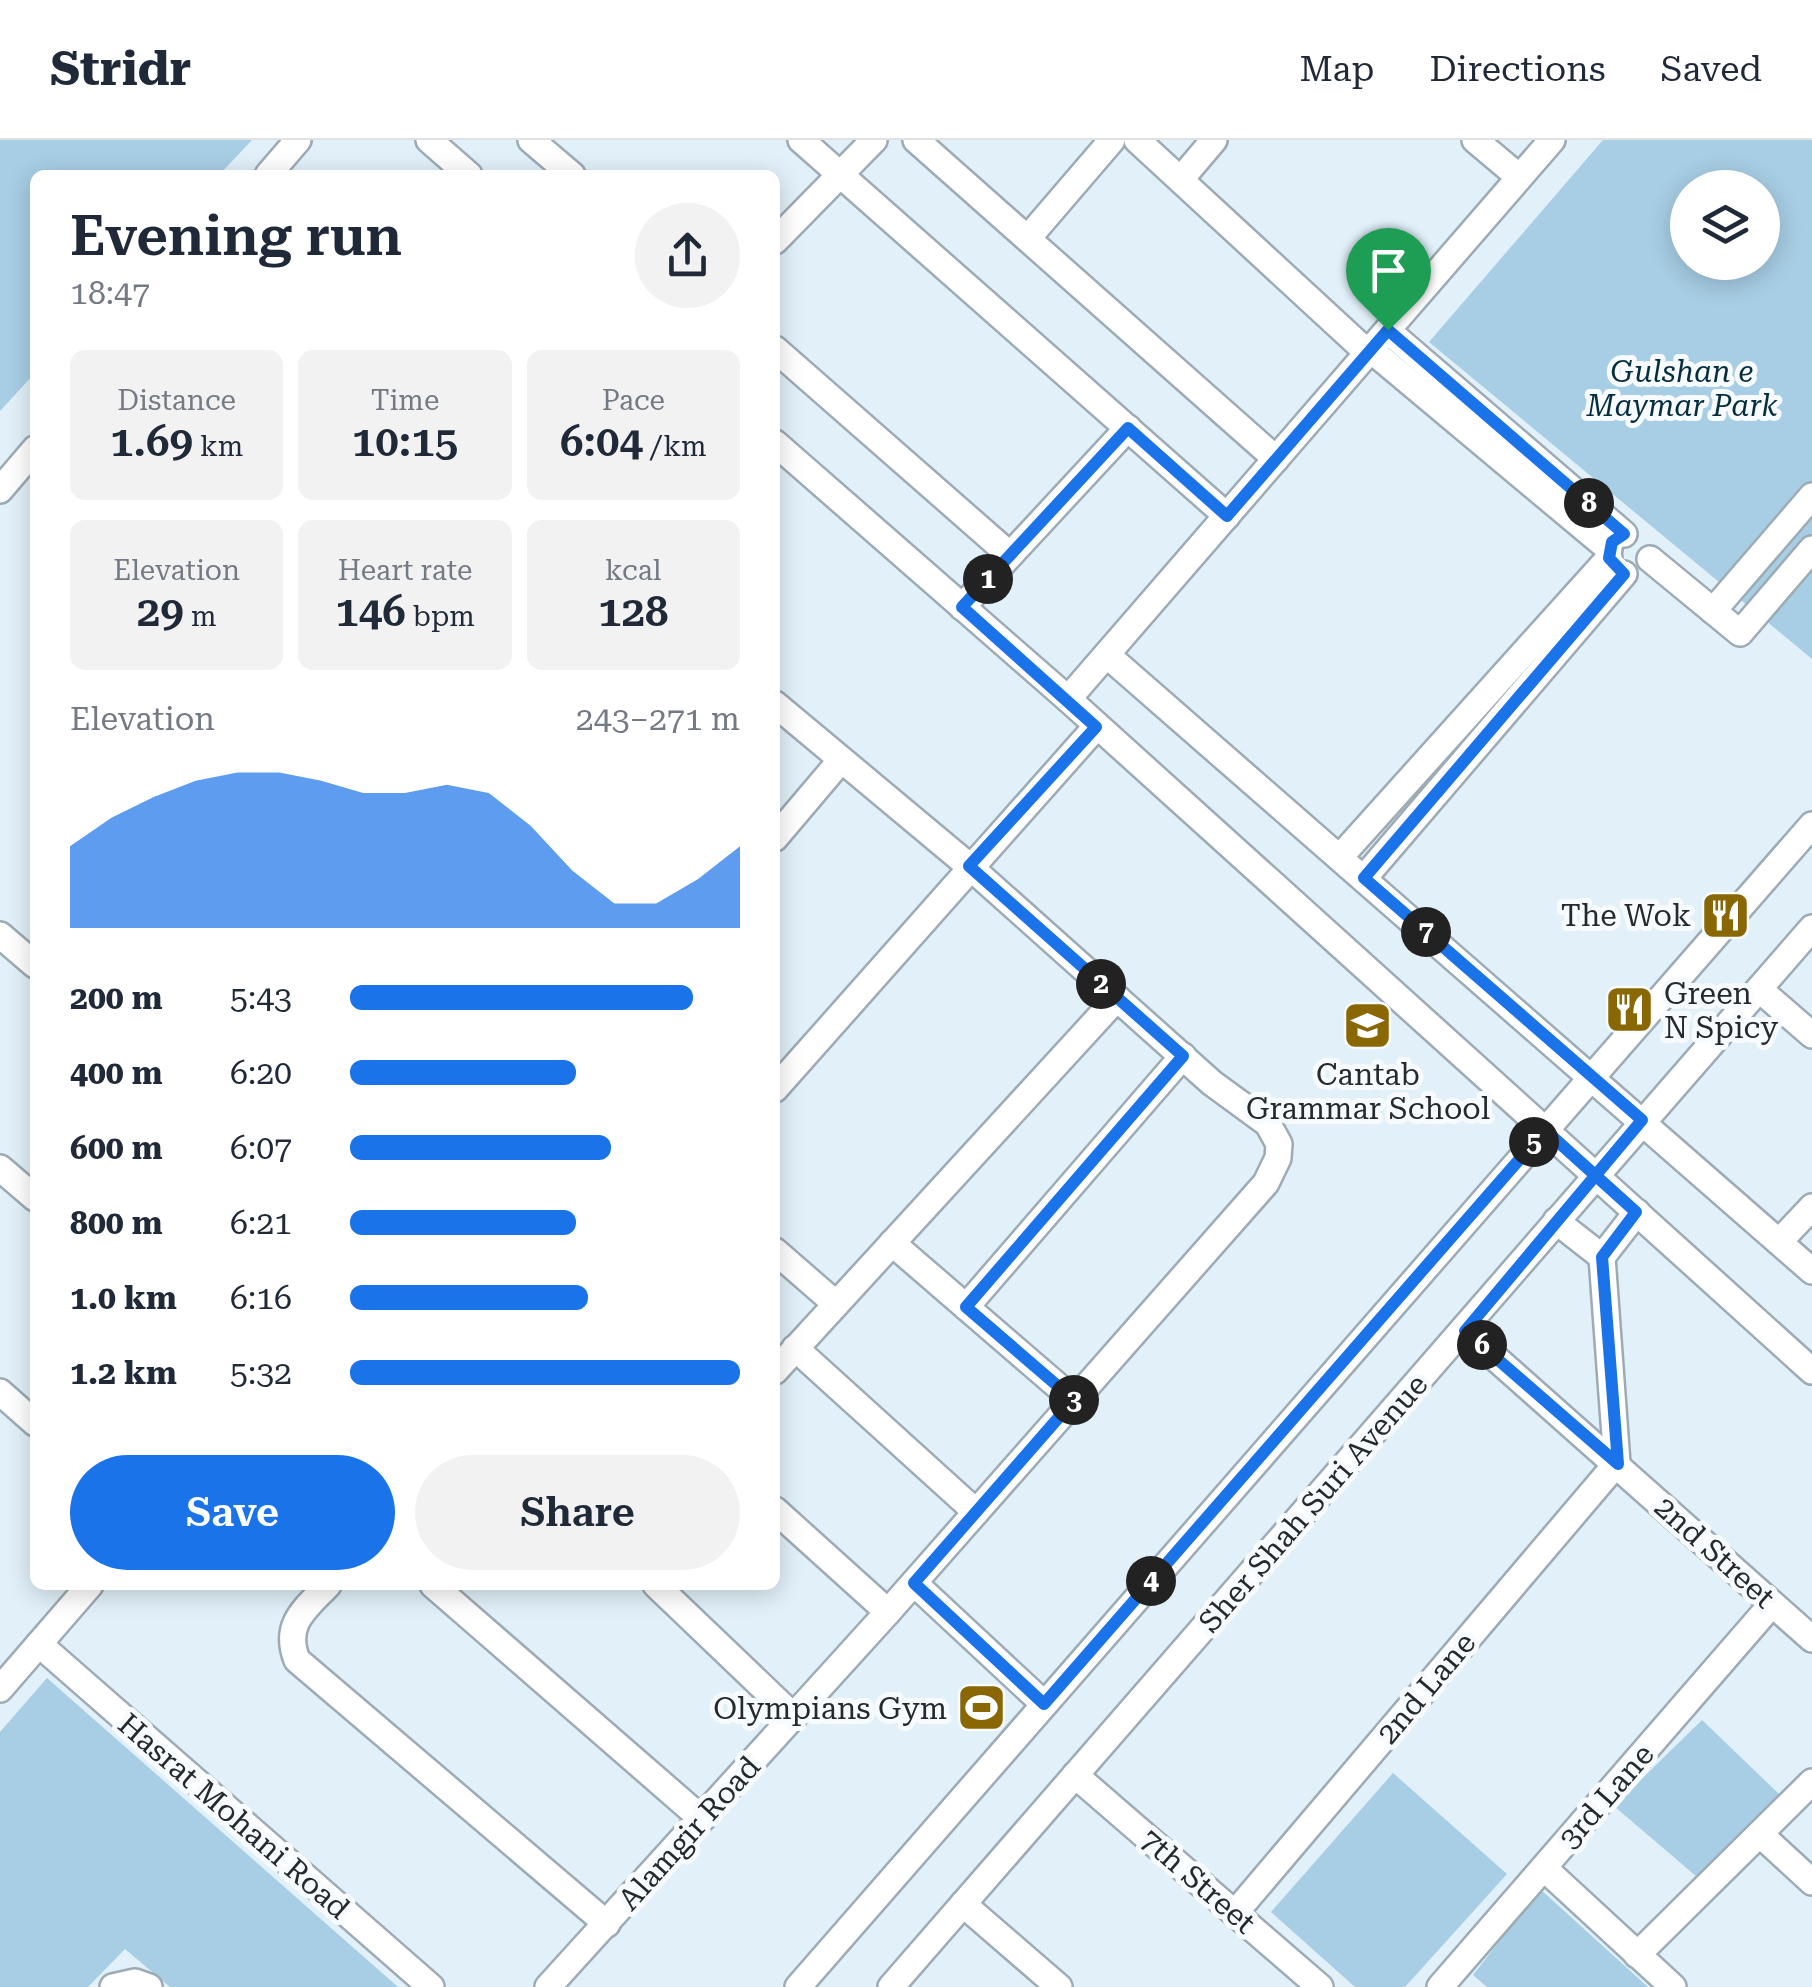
<!DOCTYPE html>
<meta charset="utf-8">
<style>
:root{--surface:#fff;--page:#f2f2f3;--text:#1f2937;--muted:#747a83;--line:#e0e1e3;--accent:#1a73e8}
body{margin:0;font-family:"Roboto Serif",serif;background:var(--page);color:var(--text);height:100vh;display:flex;flex-direction:column;font-size:38px;white-space:nowrap}
*{box-sizing:border-box;margin:0}
p{font-size:32px;color:var(--muted)}
.icon{flex:none;width:55px;height:55px;fill:none;stroke:currentColor;stroke-width:2;stroke-linecap:round;stroke-linejoin:round}
.map{position:relative;flex:1;overflow:hidden}
.drawer{position:absolute;left:30px;top:30px;width:750px;height:1420px;display:flex;flex-direction:column;background:var(--surface);border-radius:15px;box-shadow:0 5px 25px #0003}
.drawer>*{flex:none}
.tools{position:absolute;left:1670px;top:30px;display:grid;gap:20px}
.tools a{display:grid;place-items:center;width:110px;height:110px;border-radius:50%;background:var(--surface);box-shadow:0 5px 25px #0003;font-size:50px}
.pin{position:absolute;display:grid;place-items:center;width:85px;height:85px;color:#fff;margin:-102px -42px;border-radius:50% 50% 50% 0;rotate:-45deg;box-shadow:0 0 10px #0007}
.pin .icon{rotate:45deg}
.km{position:absolute;width:50px;height:50px;margin:-25px;border-radius:50%;background:#222;color:#fff;font-size:28px;line-height:50px;text-align:center}
.round{display:grid;place-items:center;flex:none;width:105px;height:105px;border-radius:52px;background:var(--page)}
.overview{display:flex;align-items:center;justify-content:space-between;height:170px;padding:0 40px}
h1{font-size:55px;font-weight:600;line-height:75px}
.figures{display:grid;grid-template-columns:repeat(3,1fr);gap:15px;height:170px;padding:10px 40px}
.figures div{display:grid;align-content:center;border-radius:15px;background:var(--page);text-align:center}
.figures b{font-size:42px;font-weight:600}
.figures small{font-size:28px;font-weight:400}
.figures p{font-size:28px}
.chart{height:280px;padding:20px 40px}
.chart p{display:flex;justify-content:space-between}
.chart svg{width:100%;height:180px;margin-top:10px;fill:var(--accent);opacity:.7}
.cta{display:flex;gap:20px;margin-top:auto;padding:20px 40px}
.cta a{flex:1;height:115px;border-radius:60px;background:var(--accent);color:#fff;font-size:40px;font-weight:600;line-height:115px;text-align:center}
.cta a+a{background:var(--page);color:var(--text)}
ul{padding:0 40px;list-style:none;font-size:32px}
li{display:grid;grid-template-columns:160px 120px 1fr;align-items:center;height:75px}
li i{height:25px;border-radius:12px;background:var(--accent)}
header{display:flex;align-items:center;gap:60px;box-sizing:border-box;height:140px;padding:0 50px;background:var(--surface);border-bottom:2px solid var(--line)}
header strong{font-size:48px}
nav{display:flex;gap:55px;margin-inline-start:auto;font-size:35px}
.map>svg:first-child{display:block}
.green{fill:#a7cee5;fill-rule:evenodd}
.lines{fill:none;stroke-linecap:round;stroke-linejoin:round}
.minor-casing{stroke:#9dabb4;stroke-width:30}
.minor{stroke:#fff;stroke-width:25}
.route-casing{stroke:#fff;stroke-width:20}
.route{stroke:#1a73e8;stroke-width:12}
.labels{text-anchor:middle;dominant-baseline:central;stroke-width:10;stroke-linejoin:round;paint-order:stroke}
.park-label{font-size:30px;font-style:italic;fill:#052d40;stroke:#f8fbfd}
.poi-label{font-size:30px;fill:#23292c;stroke:#f8fbfd;text-anchor:end}
.street-label{font-size:30px;fill:#23292c;stroke:#f8fbfd}
</style>
<header>
<strong>Stridr</strong>
<nav><a>Map</a><a>Directions</a><a>Saved</a></nav>
</header>
<div class="map">
<svg width="1812" height="1847" viewBox="0 0 1812 1847">
<rect width="100%" height="100%" fill="#e1f0f9"/>
<g class="green">
<polygon points="0,0 252,0 219,35 35,35 35,233 0,271"/>
<path d="M1603 0H1812V519L1429 202ZM1688 48H1762V122H1688Z"/>
<polygon points="47,1538 398,1847 170,1847 125,1809 88,1847 0,1847 0,1592"/>
<polygon points="1702,1580 1779,1654 1697,1737 1614,1666"/>
<polygon points="1393,1633 1507,1734 1405,1847 1355,1847 1271,1772"/>
<polygon points="1540,1749 1648,1847 1487,1847 1473,1835"/>
</g>
<g class="lines">
<defs>
<g id="minor">
<polyline points="429,0 469,35"/>
<polyline points="531,0 572,35"/>
<polyline points="801,0 1227,376"/>
<polyline points="916,0 1276,319"/>
<polyline points="1137,0 1368,213"/>
<polyline points="1475,0 1519,37"/>
<polyline points="268,35 298,0"/>
<polyline points="1181,39 1214,0"/>
<polyline points="1028,98 1112,0"/>
<polyline points="775,101 874,0"/>
<polyline points="1388,191 1624,394"/>
<polyline points="775,209 1010,415"/>
<polyline points="1371,210 1609,409"/>
<polyline points="775,303 1068,559 1812,1231"/>
<polyline points="0,350 35,309"/>
<polyline points="1650,419 1740,493 1812,409"/>
<polyline points="962,467 1128,288"/>
<polyline points="1713,471 1812,356"/>
<polyline points="1107,515 1812,1131"/>
<polyline points="1068,559 1552,0"/>
<polyline points="775,698 841,620"/>
<polyline points="1340,717 1609,418"/>
<polyline points="1364,738 1624,434"/>
<polyline points="0,795 35,825"/>
<polyline points="1759,849 1812,895"/>
<polyline points="775,949 1096,587"/>
<polyline points="0,1028 35,1058"/>
<polyline points="1556,1081 1602,1117"/>
<polyline points="1779,1102 1812,1067"/>
<polyline points="892,1103 1074,1260"/>
<polyline points="775,1111 836,1164"/>
<polyline points="966,1167 1183,916"/>
<polyline points="1465,1191 1812,1499"/>
<polyline points="795,1208 976,1372"/>
<polyline points="775,1231 1117,858"/>
<polyline points="0,1252 35,1283"/>
<polyline points="1617,1323 1602,1117 1637,1072"/>
<polyline points="775,1370 888,1472"/>
<polyline points="914,1443 1044,1564"/>
<path d="M328 1445C304 1470 283 1485 297 1520L607 1784"/>
<polyline points="433,1445 702,1679"/>
<polyline points="656,1445 794,1577"/>
<polyline points="39,1504 431,1847"/>
<polyline points="0,1549 90,1445"/>
<polyline points="1075,1635 1320,1847"/>
<polyline points="1762,1696 1812,1742"/>
<polyline points="1544,1728 1673,1847"/>
<polyline points="963,1764 1059,1847"/>
<polyline points="1235,1773 1617,1323"/>
<polyline points="1637,1815 1812,1642"/>
<polyline points="113,1847 135,1842 149,1847"/>
<polyline points="548,1847 888,1472 1266,1043 1278,1018 1279,1004 1268,984 1212,943 969,726 775,564"/>
<polyline points="798,1847 1812,685"/>
<polyline points="891,1847 1812,788"/>
<polyline points="1440,1847 1772,1464"/>
</g>
</defs>
<use href="#minor" class="minor-casing"/>
<use href="#minor" class="minor"/>
</g>
<g class="lines">
<defs>
<polyline id="route" points="1388,190 1227,376 1128,288 962,467 1096,587 969,726 1183,916 966,1167 1074,1260 914,1443 1044,1564 1545,990 1636,1072 1602,1117 1618,1324 1465,1191 1642,980 1364,738 1624,434 1609,418 1612,402 1624,394 1388,190"/>
</defs>
<use href="#route" class="route-casing"/>
<use href="#route" class="route"/>
</g>
<defs>
<symbol id="restaurant-square" viewBox="-11 -11 22 22"><rect x="-9" y="-9" width="18" height="18" rx="4" fill="#896705" stroke="#f8fbfd"/><path d="M-5-6h1v4h1v-4h1v4h1v-4h1v5L-1.5 .5V6h-2V.5L-5-1ZM5-6V6H3V1.5H1.5Q1.5-4 5-6Z" fill="#fff"/></symbol>
<symbol id="school-square" viewBox="-11 -11 22 22"><rect x="-9" y="-9" width="18" height="18" rx="4" fill="#896705" stroke="#f8fbfd"/><path d="M0-5L7-2L0 1L-7-2ZM-4 1L0 2.5L4 1V4Q0 6-4 4Z" fill="#fff"/></symbol>
<symbol id="stadium-square" viewBox="-11 -11 22 22"><rect x="-9" y="-9" width="18" height="18" rx="4" fill="#896705" stroke="#f8fbfd"/><path d="M0-5a6.5 5 0 1 0 0 10a6.5 5 0 1 0 0-10ZM-3.5-1.8h7v3.6h-7Z" fill="#fff"/></symbol>
</defs>
<g fill-rule="evenodd">
<use href="#restaurant-square" x="1698" y="748" width="55" height="55"/>
<use href="#restaurant-square" x="1602" y="842" width="55" height="55"/>
<use href="#school-square" x="1340" y="858" width="55" height="55"/>
<use href="#stadium-square" x="954" y="1540" width="55" height="55"/>
</g>
<g class="labels">
<g class="park-label">
<text x="1682" y="231">Gulshan e<tspan x="1682" dy="34">Maymar Park</tspan></text>
</g>
<g class="poi-label">
<text x="1691" y="775">The Wok</text>
<text x="1664" y="853" text-anchor="start">Green<tspan x="1664" dy="34">N Spicy</tspan></text>
<text x="1368" y="934" text-anchor="middle">Cantab<tspan x="1368" dy="34">Grammar School</tspan></text>
<text x="947" y="1568">Olympians Gym</text>
</g>
<g class="street-label">
<text transform="translate(1313 1363) rotate(-49)">Sher Shah Suri Avenue</text>
<text transform="translate(1715 1412) rotate(42)">2nd Street</text>
<text transform="translate(1426 1548) rotate(-50)">2nd Lane</text>
<text transform="translate(1606 1656) rotate(-49)">3rd Lane</text>
<text transform="translate(234 1676) rotate(41)">Hasrat Mohani Road</text>
<text transform="translate(689 1693) rotate(-48)">Alamgir Road</text>
<text transform="translate(1198 1741) rotate(41)">7th Street</text>
</g>
</g>
</svg>
<div class="tools">
<a><svg class="icon" aria-label="layers" viewBox="0 0 24 24"><path d="M12 4l9 5-9 5-9-5zM3 14l9 5 9-5"/></svg></a>
</div>
<div class="pin" style="left:1388px;top:190px;background:#1e9e55"><svg class="icon" aria-label="arrive" viewBox="0 0 24 24"><path d="M6 21V4h12l-3 4 3 4H6"/></svg></div>
<b class="km" style="left:988px;top:439px">1</b>
<b class="km" style="left:1101px;top:844px">2</b>
<b class="km" style="left:1074px;top:1260px">3</b>
<b class="km" style="left:1151px;top:1441px">4</b>
<b class="km" style="left:1534px;top:1002px">5</b>
<b class="km" style="left:1482px;top:1205px">6</b>
<b class="km" style="left:1426px;top:792px">7</b>
<b class="km" style="left:1589px;top:363px">8</b>
<section class="drawer">
<div class="overview"><div><h1>Evening run</h1><p>18:47</p></div><a class="round"><svg class="icon" aria-label="share" viewBox="0 0 24 24"><path d="M12 15V3M7 8l5-5 5 5M5 13v7h14v-7"/></svg></a></div>
<div class="figures">
<div><p>Distance</p><b>1.69<small> km</small></b></div>
<div><p>Time</p><b>10:15</b></div>
<div><p>Pace</p><b>6:04<small> /km</small></b></div>
</div>
<div class="figures">
<div><p>Elevation</p><b>29<small> m</small></b></div>
<div><p>Heart rate</p><b>146<small> bpm</small></b></div>
<div><p>kcal</p><b>128</b></div>
</div>
<div class="chart"><p><span>Elevation</span>243–271 m</p>
<svg viewBox="0 0 160 44" preserveAspectRatio="none"><path d="M0 44V24L10 17L20 12L30 8L40 6L50 6L60 8L70 11L80 11L90 9L100 11L110 19L120 30L130 38L140 38L150 32L160 24V44z"/></svg>
</div>
<ul>
<li><b>200 m</b>5:43<i style="width:88%"></i></li>
<li><b>400 m</b>6:20<i style="width:58%"></i></li>
<li><b>600 m</b>6:07<i style="width:67%"></i></li>
<li><b>800 m</b>6:21<i style="width:58%"></i></li>
<li><b>1.0 km</b>6:16<i style="width:61%"></i></li>
<li><b>1.2 km</b>5:32<i style="width:100%"></i></li>
</ul>
<div class="cta"><a>Save</a><a>Share</a></div>
</section>
</div>
